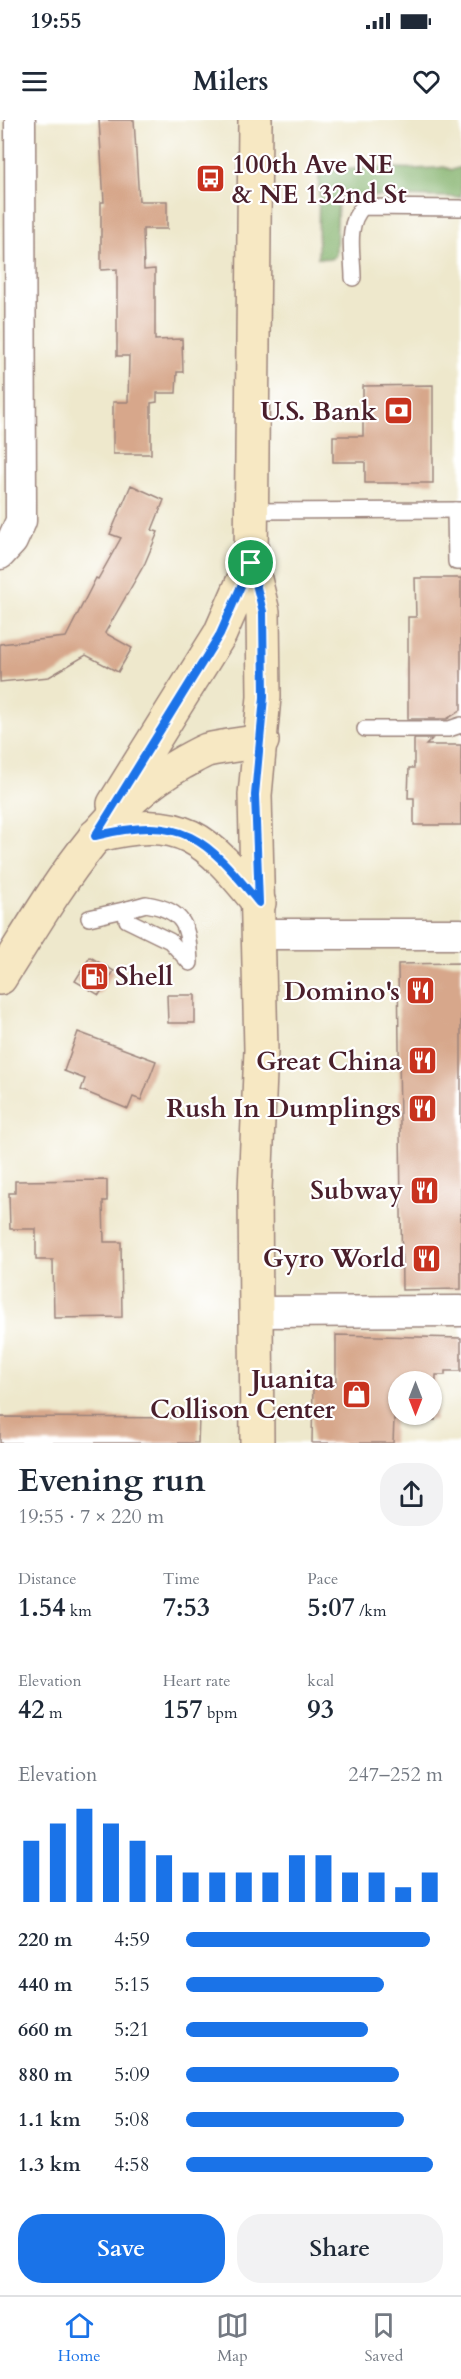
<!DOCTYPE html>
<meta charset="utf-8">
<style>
:root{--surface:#fff;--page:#f2f2f3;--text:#1f2937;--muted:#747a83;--line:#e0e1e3;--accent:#1a73e8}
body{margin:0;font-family:Cardo,serif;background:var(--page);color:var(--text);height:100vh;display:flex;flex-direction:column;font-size:22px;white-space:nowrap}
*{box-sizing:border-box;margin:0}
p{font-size:20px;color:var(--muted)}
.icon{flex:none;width:33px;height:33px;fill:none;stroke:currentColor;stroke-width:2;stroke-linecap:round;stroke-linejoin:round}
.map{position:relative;height:1323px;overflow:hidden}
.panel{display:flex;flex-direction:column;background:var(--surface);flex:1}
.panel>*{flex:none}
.needle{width:39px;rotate:180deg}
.fabs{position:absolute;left:388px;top:1251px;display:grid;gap:12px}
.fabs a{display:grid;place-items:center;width:54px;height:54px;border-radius:50%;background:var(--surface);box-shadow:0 2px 4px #0004;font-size:30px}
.pin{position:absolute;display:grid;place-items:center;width:51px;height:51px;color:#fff;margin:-26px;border:3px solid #fff;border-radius:50%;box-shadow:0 2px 6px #0007}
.round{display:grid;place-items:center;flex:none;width:63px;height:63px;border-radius:24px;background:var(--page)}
.headline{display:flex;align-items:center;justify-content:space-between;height:102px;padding:0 18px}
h1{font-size:33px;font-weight:700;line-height:45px}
.stats{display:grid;grid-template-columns:repeat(3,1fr);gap:9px;height:102px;padding:6px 18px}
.stats div{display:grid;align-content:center}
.stats b{font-size:26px;font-weight:700}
.stats small{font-size:16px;font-weight:400}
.stats p{font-size:16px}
.chart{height:168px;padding:12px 18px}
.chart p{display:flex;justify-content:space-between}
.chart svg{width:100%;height:108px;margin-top:6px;stroke:var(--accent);stroke-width:6}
.action{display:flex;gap:12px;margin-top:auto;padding:12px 18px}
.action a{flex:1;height:69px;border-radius:24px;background:var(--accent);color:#fff;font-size:24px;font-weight:700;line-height:69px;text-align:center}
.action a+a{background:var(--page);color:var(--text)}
ul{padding:0 18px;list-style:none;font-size:20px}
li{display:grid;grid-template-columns:96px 72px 1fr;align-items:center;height:45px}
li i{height:15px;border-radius:8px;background:var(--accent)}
.status{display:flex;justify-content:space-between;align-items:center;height:42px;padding:0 30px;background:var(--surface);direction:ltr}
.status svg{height:16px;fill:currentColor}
header{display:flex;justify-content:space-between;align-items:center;height:78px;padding:0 18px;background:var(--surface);font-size:27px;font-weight:700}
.menu{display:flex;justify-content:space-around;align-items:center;height:84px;border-top:2px solid var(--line);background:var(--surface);font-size:16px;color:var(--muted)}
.menu a{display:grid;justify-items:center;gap:3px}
.menu .active{color:var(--accent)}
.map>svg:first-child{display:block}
.forest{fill:#82b16b;stroke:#66684b;stroke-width:1.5}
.building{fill:#d7a78b;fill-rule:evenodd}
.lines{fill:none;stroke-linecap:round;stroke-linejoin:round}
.lane-casing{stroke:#9c847c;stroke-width:18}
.street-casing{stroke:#9c847c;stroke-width:33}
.secondary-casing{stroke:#9c847c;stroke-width:36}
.lane{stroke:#fff;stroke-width:15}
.street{stroke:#fff;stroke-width:30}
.secondary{stroke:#f7e8c3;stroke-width:33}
.route-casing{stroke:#fff;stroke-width:12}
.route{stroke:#1a73e8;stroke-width:8}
.labels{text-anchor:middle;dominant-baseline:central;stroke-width:4.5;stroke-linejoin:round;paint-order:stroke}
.poi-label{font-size:26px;font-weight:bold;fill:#4a1f2b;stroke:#fff;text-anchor:end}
</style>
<div class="status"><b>19:55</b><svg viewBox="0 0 49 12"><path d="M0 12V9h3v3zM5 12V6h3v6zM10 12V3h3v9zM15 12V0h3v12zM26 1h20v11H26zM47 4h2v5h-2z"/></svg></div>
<header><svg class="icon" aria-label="menu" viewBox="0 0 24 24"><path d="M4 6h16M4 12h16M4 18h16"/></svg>Milers<svg class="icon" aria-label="heart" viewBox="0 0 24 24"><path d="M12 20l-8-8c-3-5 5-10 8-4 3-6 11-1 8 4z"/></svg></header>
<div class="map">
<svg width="461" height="1323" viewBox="0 0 461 1323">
<rect width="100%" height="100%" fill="#fff"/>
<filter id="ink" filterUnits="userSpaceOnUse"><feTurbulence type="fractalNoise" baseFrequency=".0167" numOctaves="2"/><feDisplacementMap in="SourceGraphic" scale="12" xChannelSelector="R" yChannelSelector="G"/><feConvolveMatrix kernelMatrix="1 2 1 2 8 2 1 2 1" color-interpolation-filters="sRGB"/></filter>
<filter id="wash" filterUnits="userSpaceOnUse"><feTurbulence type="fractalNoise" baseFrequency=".008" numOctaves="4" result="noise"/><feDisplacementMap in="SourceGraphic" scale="24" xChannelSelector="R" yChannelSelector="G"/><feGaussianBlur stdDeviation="1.35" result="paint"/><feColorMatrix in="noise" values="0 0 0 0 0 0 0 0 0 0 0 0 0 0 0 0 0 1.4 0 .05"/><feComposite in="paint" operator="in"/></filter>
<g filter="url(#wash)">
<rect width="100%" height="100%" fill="#eee8cc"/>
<path class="forest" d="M444 47 452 50 461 47V77L338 76 336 135 332 139 318 138 319 48C338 50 353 49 372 48 397 47 419 51 444 47Z"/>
<g id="blocks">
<g class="building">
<polygon points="99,0 134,0 139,81 167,81 167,109 143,109 144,150 155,149 155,220 182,219 183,252 177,252 176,273 157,273 157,282 151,283 151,334 113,334 113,282 128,282 129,236 117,236 117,149 101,150 101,82 104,82"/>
<polygon points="433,265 433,363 365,363 365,342 333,342 333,316 363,316 363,266"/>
<polygon points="131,365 164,380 152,410 158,412 145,443 105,513 132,528 118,552 86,535 49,557 0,562 0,524 66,517 96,458 98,459 121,418 110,414"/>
<polygon points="415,458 461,458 461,590 447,599 408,599 408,497 416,497"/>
<polygon points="414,619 432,619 426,625 461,625 461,705 414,705 414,678 408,678 409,648 414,648"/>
<polygon points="90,837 114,851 99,875 75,861"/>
<polygon points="461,843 461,1169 402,1170 398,844"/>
<polygon points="167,875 195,875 195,903 168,903"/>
<polygon points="78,912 156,941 141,980 133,977 128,989 81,970 85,959 64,951"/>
<polygon points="107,1060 107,1081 103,1081 104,1122 121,1122 122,1197 54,1198 53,1140 36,1140 36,1109 10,1109 9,1073 15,1073 15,1061"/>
<path d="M336 1215 461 1218V1251H445V1255H436L435 1300 394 1299 393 1323H312L313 1265H336ZM399 1262H432V1294H399Z"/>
<polygon points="0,1297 199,1298 198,1323 0,1323"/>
</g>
</g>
</g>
<g filter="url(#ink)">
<use href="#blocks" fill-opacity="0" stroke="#9c847c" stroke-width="1.5"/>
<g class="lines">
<defs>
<g id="lane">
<path d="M353 158C353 135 345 104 363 87L461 88"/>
<polyline points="455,390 456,442 461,442"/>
<polyline points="251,391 461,390"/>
<polyline points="365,609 449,609 461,605"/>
<path d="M146 784C186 791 188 806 190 843L170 821 127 800 126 795 128 789Z"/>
<polyline points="89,798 128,789"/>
</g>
<g id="street">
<polyline points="0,434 12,421 21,401 20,0"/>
<polyline points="260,814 461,814"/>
<polyline points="256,1192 461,1191"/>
</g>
<g id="secondary">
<polyline points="255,0 251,443 263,492 264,577 255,675 261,930 255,1070 257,1323"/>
<polyline points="114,684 220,514 251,443"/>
<path d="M95 716C183 693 206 718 259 783"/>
<path d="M0 858C50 780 98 689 182 643 190 639 199 633 207 630 224 626 244 624 262 621"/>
</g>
</defs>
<use href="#lane" class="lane-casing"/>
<use href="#street" class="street-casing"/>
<use href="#secondary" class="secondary-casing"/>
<use href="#lane" class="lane"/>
<use href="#street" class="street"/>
<use href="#secondary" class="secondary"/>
</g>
</g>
<g class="lines" filter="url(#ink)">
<defs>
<path id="route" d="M251 443 263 492 264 577 255 675 259 783C206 718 183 694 95 716L220 514Z"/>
</defs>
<use href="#route" class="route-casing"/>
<use href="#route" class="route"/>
</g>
<defs>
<symbol id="bus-square" viewBox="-11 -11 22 22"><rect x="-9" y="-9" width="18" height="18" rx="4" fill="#c8321e" stroke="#fff"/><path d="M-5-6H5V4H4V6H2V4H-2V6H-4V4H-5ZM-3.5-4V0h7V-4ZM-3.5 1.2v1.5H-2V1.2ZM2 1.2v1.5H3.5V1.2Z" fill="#fff"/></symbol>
<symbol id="bank-square" viewBox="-11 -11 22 22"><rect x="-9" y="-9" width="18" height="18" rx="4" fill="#c8321e" stroke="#fff"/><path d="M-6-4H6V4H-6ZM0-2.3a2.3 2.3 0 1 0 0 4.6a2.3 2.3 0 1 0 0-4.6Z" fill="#fff"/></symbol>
<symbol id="fuel-square" viewBox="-11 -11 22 22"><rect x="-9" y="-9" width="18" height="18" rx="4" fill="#c8321e" stroke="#fff"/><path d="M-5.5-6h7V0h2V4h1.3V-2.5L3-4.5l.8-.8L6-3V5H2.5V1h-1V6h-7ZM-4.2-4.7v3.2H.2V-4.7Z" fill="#fff"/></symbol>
<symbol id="restaurant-square" viewBox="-11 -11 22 22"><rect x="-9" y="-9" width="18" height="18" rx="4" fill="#c8321e" stroke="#fff"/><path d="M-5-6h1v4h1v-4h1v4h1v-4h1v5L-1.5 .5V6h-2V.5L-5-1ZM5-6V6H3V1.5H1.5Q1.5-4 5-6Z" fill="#fff"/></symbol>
<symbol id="shop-square" viewBox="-11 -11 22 22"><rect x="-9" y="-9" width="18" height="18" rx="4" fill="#c8321e" stroke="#fff"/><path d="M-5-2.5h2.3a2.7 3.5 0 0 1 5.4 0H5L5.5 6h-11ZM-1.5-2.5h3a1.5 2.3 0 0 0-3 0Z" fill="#fff"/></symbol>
</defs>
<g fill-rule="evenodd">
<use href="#bus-square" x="194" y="42" width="33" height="33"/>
<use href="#bank-square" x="382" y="274" width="33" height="33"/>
<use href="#fuel-square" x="78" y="840" width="33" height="33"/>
<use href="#restaurant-square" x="404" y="854" width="33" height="33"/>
<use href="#restaurant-square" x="406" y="924" width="33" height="33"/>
<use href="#restaurant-square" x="406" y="972" width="33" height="33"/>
<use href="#restaurant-square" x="408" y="1054" width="33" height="33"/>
<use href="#restaurant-square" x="410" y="1122" width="33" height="33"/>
<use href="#shop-square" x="340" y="1258" width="33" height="33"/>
</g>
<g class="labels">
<g class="poi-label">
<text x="232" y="44" text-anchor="start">100th Ave NE<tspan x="232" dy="30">&amp; NE 132nd St</tspan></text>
<text x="377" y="291">U.S. Bank</text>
<text x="115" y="856" text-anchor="start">Shell</text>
<text x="400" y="871">Domino's</text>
<text x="402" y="941">Great China</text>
<text x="401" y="988">Rush In Dumplings</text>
<text x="403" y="1070">Subway</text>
<text x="405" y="1138">Gyro World</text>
<text x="335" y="1259">Juanita<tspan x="335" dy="30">Collison Center</tspan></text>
</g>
</g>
</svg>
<div class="fabs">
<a><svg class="needle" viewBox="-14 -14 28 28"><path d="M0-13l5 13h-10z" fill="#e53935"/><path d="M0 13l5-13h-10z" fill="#747a83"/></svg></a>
</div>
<div class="pin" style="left:251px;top:443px;background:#1e9e55"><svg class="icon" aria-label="arrive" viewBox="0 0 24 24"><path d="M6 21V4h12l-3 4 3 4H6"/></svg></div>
</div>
<section class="panel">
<div class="headline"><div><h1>Evening run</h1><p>19:55 · 7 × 220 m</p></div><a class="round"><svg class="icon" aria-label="share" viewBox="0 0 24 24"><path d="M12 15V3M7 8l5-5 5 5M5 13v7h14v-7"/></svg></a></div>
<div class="stats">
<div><p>Distance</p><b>1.54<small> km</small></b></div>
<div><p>Time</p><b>7:53</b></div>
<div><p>Pace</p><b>5:07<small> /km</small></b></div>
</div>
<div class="stats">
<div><p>Elevation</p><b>42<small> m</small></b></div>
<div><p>Heart rate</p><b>157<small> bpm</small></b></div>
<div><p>kcal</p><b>93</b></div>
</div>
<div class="chart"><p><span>Elevation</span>247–252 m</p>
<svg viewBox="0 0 160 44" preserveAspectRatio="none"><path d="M5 44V19M15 44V12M25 44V6M35 44V12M45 44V19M55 44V25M65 44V32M75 44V32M85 44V32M95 44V32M105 44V25M115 44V25M125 44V32M135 44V32M145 44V38M155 44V32"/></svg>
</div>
<ul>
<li><b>220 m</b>4:59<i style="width:95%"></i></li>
<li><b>440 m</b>5:15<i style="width:77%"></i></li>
<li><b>660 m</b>5:21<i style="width:71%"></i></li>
<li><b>880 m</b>5:09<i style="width:83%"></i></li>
<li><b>1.1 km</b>5:08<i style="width:85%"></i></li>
<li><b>1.3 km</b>4:58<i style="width:96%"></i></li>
</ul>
<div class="action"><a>Save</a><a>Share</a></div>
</section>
<nav class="menu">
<a class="active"><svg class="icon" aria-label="home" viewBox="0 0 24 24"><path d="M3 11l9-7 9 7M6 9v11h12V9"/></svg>Home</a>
<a><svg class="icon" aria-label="map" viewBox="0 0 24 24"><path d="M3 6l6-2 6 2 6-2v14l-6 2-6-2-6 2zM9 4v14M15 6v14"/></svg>Map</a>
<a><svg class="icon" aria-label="saved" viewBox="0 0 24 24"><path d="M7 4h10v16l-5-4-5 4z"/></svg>Saved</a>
</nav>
